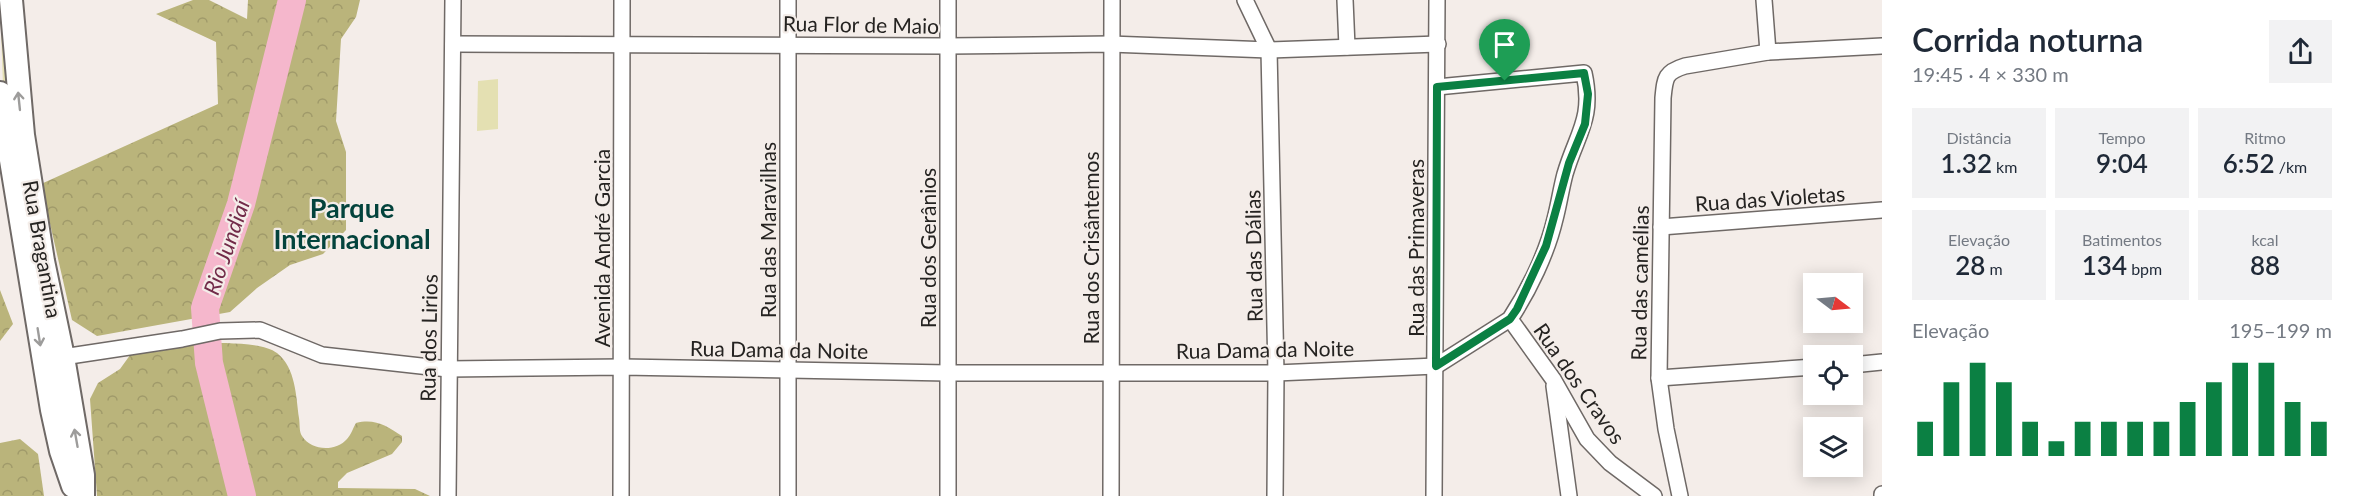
<!DOCTYPE html>
<html lang="pt">
<meta charset="utf-8">
<style>
:root{--surface:#fff;--page:#f2f2f3;--text:#1f2937;--muted:#747a83;--accent:#0b8043}
body{margin:0;font-family:Lato,sans-serif;background:var(--page);color:var(--text);height:100vh;display:flex;flex-direction:column;font-size:22px;white-space:nowrap}
*{box-sizing:border-box;margin:0}
p{font-size:20px;color:var(--muted)}
.icon{flex:none;width:33px;height:33px;fill:none;stroke:currentColor;stroke-width:2;stroke-linecap:round;stroke-linejoin:round}
.map{position:relative;flex:1;overflow:hidden}
.side{display:flex;flex-direction:column;background:var(--surface);width:480px}
.side>*{flex:none}
.needle{width:39px;rotate:106deg}
.fabs{position:absolute;left:1803px;top:273px;display:grid;gap:12px}
.fabs a{display:grid;place-items:center;width:60px;height:60px;border-radius:0px;background:var(--surface);box-shadow:0 3px 15px #0003;font-size:30px}
.pin{position:absolute;display:grid;place-items:center;width:51px;height:51px;color:#fff;margin:-62px -26px;border-radius:50% 50% 50% 0;rotate:-45deg;box-shadow:0 0 6px #0007}
.pin .icon{rotate:45deg}
.round{display:grid;place-items:center;flex:none;width:63px;height:63px;border-radius:0px;background:var(--page)}
.headline{display:flex;align-items:center;justify-content:space-between;height:102px;padding:0 30px}
h1{font-size:33px;font-weight:600;line-height:45px}
.figures{display:grid;grid-template-columns:repeat(3,1fr);gap:9px;height:102px;padding:6px 30px}
.figures div{display:grid;align-content:center;border-radius:0px;background:var(--page);text-align:center}
.figures b{font-size:26px;font-weight:600}
.figures small{font-size:16px;font-weight:400}
.figures p{font-size:16px}
.chart{height:168px;padding:12px 30px}
.chart p{display:flex;justify-content:space-between}
.chart svg{width:100%;height:108px;margin-top:6px;stroke:var(--accent);stroke-width:6}
main{display:flex;flex:1;min-height:0}
.map>svg:first-child{display:block}
.green{fill:#e4e0b2}
.forest{fill:url(#forest-crowns)}
.lines{fill:none;stroke-linecap:round;stroke-linejoin:round}
.river{stroke:#f5b7cc;stroke-width:28}
.street-casing{stroke:#6f6966;stroke-width:18}
.secondary-casing{stroke:#6f6966;stroke-width:26}
.street{stroke:#fff;stroke-width:15}
.secondary{stroke:#fff;stroke-width:22}
.oneway{stroke:#9d9c9b}
.route-casing{stroke:#fff;stroke-width:12}
.route{stroke:#0b8043;stroke-width:8}
.labels{text-anchor:middle;dominant-baseline:central;stroke-width:4.5;stroke-linejoin:round;paint-order:stroke}
.street-label{font-size:21px;fill:#252321;stroke:#f4ede9}
.water-label{font-size:22px;font-style:italic;fill:#722b49;stroke:#f4ede9}
.district-label{font-size:27px;font-weight:bold;fill:#03433c;stroke:#f4ede9}
</style>
<main>
<div class="map">
<svg width="1882" height="496" viewBox="0 0 1882 496">
<defs>
<pattern id="forest-crowns" width="20" height="18" patternUnits="userSpaceOnUse" patternTransform="scale(1.5)"><rect width="20" height="18" fill="#bab47b"/><path d="M2 6a3 3 0 1 1 6 0M12 15a3 3 0 1 1 6 0" fill="none" stroke="#a09a6a"/></pattern>
</defs>
<rect width="100%" height="100%" fill="#f4ede9"/>
<g class="green">
<polygon points="0,3 7,95 3,86"/>
<polygon points="498,79 498,129 477,131 478,81"/>
</g>
<g class="forest">
<polygon points="193,0 209,0 247,19 248,0 360,0 356,17 341,39 336,121 346,152 346,230 323,254 290,265 257,288 230,312 97,336 72,320 41,184 218,104 216,42 156,14"/>
<polygon points="0,290 13,324 0,341"/>
<path d="M200 342C220 344 262 341 277 353 296 368 296 397 299 418 300 424 299 432 302 436 311 451 336 452 347 439 351 435 353 428 356 423 375 418 387 426 402 436V442L392 454 347 473 338 482V488L415 489 430 496H97L90 399 98 383 120 369 133 351 156 352Z"/>
<polygon points="20,439 38,454 44,496 0,496 0,443"/>
</g>
<g class="lines">
<polyline class="river" points="242,496 209,363 205,308 241,204 292,0"/>
<defs>
<g id="street">
<polyline points="1245,0 1269,50 1276,373 1275,496"/>
<polyline points="1345,0 1347,47"/>
<polyline points="1764,0 1768,52"/>
<polyline points="453,44 948,46 1110,44 1269,50 1438,44"/>
<polyline points="1661,227 1882,210"/>
<polyline points="1510,319 1553,379 1587,439 1610,463 1654,496"/>
<path d="M55 360 63 357 182 339 220 331 260 330 322 355 448 369 622 367 948 373H1276L1436 366 1510 319C1529 290 1547 253 1555 219 1559 204 1561 189 1565 174 1577 133 1594 119 1584 73L1437 87"/>
<polyline points="1852,365 1882,362"/>
<polyline points="1659,378 1814,367"/>
<polyline points="1554,386 1569,496"/>
<polyline points="448,496 453,0"/>
<polyline points="621,496 622,0"/>
<polyline points="788,496 788,0"/>
<polyline points="948,496 948,0"/>
<polyline points="1111,496 1112,0"/>
<polyline points="1434,496 1437,0"/>
<path d="M1680 496 1666 429 1659 378 1663 98C1665 78 1665 72 1685 66L1768 52 1882 46"/>
<polyline points="1882,496 1882,494"/>
</g>
<g id="secondary">
<polyline points="11,0 23,135 43,261 63,357 83,475 83,496"/>
<polyline points="0,93 52,410 61,451 73,486"/>
</g>
</defs>
<use href="#street" class="street-casing"/>
<use href="#secondary" class="secondary-casing"/>
<use href="#street" class="street"/>
<use href="#secondary" class="secondary"/>
</g>
<defs><path id="oneway-shaft" d="M-6 0H5M1.5-3L5.5 0L1.5 3" fill="none" stroke-width="1.6" stroke-linecap="round" stroke-linejoin="round" transform="scale(1.5)"/></defs>
<g class="oneway">
<use href="#oneway-shaft" transform="translate(19 101) rotate(-96)"/>
<use href="#oneway-shaft" transform="translate(39 337) rotate(81)"/>
<use href="#oneway-shaft" transform="translate(76 438) rotate(-100)"/>
</g>
<g class="lines">
<defs>
<polygon id="route" points="1584,73 1588,94 1585,124 1569,163 1546,246 1517,309 1510,319 1436,366 1437,87"/>
</defs>
<use href="#route" class="route-casing"/>
<use href="#route" class="route"/>
</g>
<g class="labels">
<g class="street-label">
<text transform="translate(861 24) rotate(1)">Rua Flor de Maio</text>
<text transform="translate(1770 198) rotate(-4)">Rua das Violetas</text>
<text transform="translate(767 230) rotate(-90)">Rua das Maravilhas</text>
<text transform="translate(601 248) rotate(-90)">Avenida André Garcia</text>
<text transform="translate(927 248) rotate(-90)">Rua dos Gerânios</text>
<text transform="translate(1090 248) rotate(-90)">Rua dos Crisântemos</text>
<text transform="translate(1415 248) rotate(-90)">Rua das Primaveras</text>
<text transform="translate(43 249) rotate(80)">Rua Bragantina</text>
<text transform="translate(1253 256) rotate(-91)">Rua das Dálias</text>
<text transform="translate(1639 283) rotate(-89)">Rua das camélias</text>
<text transform="translate(428 338) rotate(-89)">Rua dos Lirios</text>
<text transform="translate(779 349) rotate(1)">Rua Dama da Noite</text>
<text transform="translate(1265 349) rotate(-1)">Rua Dama da Noite</text>
<text transform="translate(1580 383) rotate(55)">Rua dos Cravos</text>
</g>
<g class="water-label">
<text transform="translate(226 247) rotate(-71)">Rio Jundiaí</text>
</g>
<g class="district-label">
<text x="352" y="207">Parque<tspan x="352" dy="31">Internacional</tspan></text>
</g>
</g>
</svg>
<div class="fabs">
<a><svg class="needle" viewBox="-14 -14 28 28"><path d="M0-13l5 13h-10z" fill="#e53935"/><path d="M0 13l5-13h-10z" fill="#747a83"/></svg></a>
<a><svg class="icon" aria-label="locate" viewBox="0 0 24 24"><circle cx="12" cy="12" r="6"/><path d="M12 2v4M12 18v4M2 12h4M18 12h4"/></svg></a>
<a><svg class="icon" aria-label="layers" viewBox="0 0 24 24"><path d="M12 4l9 5-9 5-9-5zM3 14l9 5 9-5"/></svg></a>
</div>
<div class="pin" style="left:1505px;top:81px;background:#1e9e55"><svg class="icon" aria-label="arrive" viewBox="0 0 24 24"><path d="M6 21V4h12l-3 4 3 4H6"/></svg></div>
</div>
<section class="side">
<div class="headline"><div><h1>Corrida noturna</h1><p>19:45 · 4 × 330 m</p></div><a class="round"><svg class="icon" aria-label="share" viewBox="0 0 24 24"><path d="M12 15V3M7 8l5-5 5 5M5 13v7h14v-7"/></svg></a></div>
<div class="figures">
<div><p>Distância</p><b>1.32<small> km</small></b></div>
<div><p>Tempo</p><b>9:04</b></div>
<div><p>Ritmo</p><b>6:52<small> /km</small></b></div>
</div>
<div class="figures">
<div><p>Elevação</p><b>28<small> m</small></b></div>
<div><p>Batimentos</p><b>134<small> bpm</small></b></div>
<div><p>kcal</p><b>88</b></div>
</div>
<div class="chart"><p><span>Elevação</span>195–199 m</p>
<svg viewBox="0 0 160 44" preserveAspectRatio="none"><path d="M5 44V30M15 44V14M25 44V6M35 44V14M45 44V30M55 44V38M65 44V30M75 44V30M85 44V30M95 44V30M105 44V22M115 44V14M125 44V6M135 44V6M145 44V22M155 44V30"/></svg>
</div>
</section>
</main>
